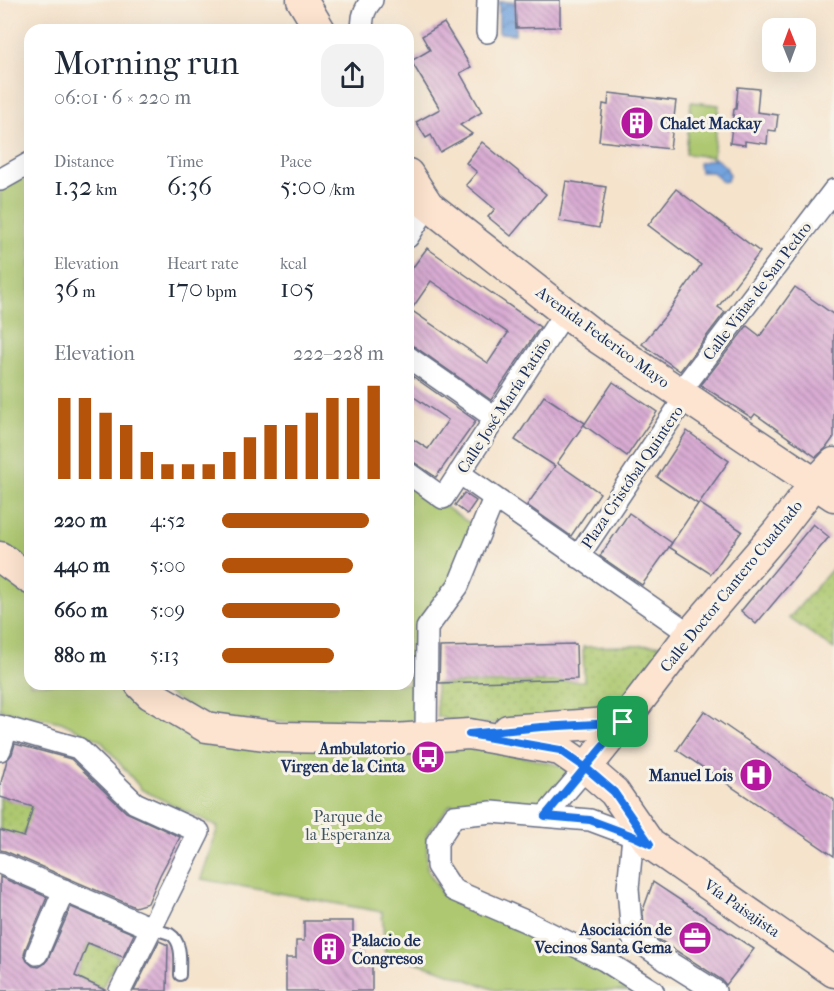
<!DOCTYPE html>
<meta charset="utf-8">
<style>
:root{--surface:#fff;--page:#f2f2f3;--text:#1f2937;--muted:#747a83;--accent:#b45309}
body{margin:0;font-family:"IM FELL French Canon",serif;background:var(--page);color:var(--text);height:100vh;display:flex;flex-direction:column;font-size:22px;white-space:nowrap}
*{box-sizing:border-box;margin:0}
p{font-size:20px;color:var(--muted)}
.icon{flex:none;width:33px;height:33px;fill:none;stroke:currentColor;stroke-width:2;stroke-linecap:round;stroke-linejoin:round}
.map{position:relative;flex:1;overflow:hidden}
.sheet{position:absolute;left:24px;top:24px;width:390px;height:666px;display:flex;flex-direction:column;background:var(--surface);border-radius:18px;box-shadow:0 6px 24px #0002}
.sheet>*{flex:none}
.needle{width:39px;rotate:359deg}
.tools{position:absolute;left:762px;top:18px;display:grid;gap:12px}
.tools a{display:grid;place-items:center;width:54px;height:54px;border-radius:12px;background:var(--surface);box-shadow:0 6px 24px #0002;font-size:30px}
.pin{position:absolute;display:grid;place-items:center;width:51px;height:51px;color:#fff;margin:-26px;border-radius:12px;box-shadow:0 3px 9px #0006}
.round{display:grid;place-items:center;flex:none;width:63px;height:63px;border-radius:18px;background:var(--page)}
.summary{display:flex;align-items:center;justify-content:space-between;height:102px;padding:0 30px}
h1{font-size:33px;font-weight:600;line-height:45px}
.metrics{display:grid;grid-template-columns:repeat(3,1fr);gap:9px;height:102px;padding:6px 30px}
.metrics div{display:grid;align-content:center}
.metrics b{font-size:26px;font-weight:600}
.metrics small{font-size:16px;font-weight:400}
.metrics p{font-size:16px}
.chart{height:168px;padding:12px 30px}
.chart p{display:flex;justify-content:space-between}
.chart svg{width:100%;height:108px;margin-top:6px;stroke:var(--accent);stroke-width:6}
ul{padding:0 30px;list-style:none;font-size:20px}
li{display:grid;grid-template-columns:96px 72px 1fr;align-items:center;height:45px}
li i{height:15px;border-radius:8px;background:var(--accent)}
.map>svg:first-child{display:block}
.grass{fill:url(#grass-dots);stroke:#647c66;stroke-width:1.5}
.park{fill:#adc86f;stroke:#647c66;stroke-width:1.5}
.water{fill:url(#water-waves);stroke:#486a9e;stroke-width:1.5}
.building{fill:url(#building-back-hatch);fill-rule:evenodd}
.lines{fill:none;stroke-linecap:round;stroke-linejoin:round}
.lane-casing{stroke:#676e84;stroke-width:14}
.street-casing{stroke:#676e84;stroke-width:24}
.secondary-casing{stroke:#676e84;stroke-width:33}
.lane{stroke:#fff;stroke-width:10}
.street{stroke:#fff;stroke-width:21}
.secondary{stroke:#fde4d0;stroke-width:30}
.route-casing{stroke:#fff;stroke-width:12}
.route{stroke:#1a73e8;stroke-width:8}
.labels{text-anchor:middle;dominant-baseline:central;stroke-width:6;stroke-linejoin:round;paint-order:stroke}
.poi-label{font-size:16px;font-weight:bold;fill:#1b2f5e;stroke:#f7f3e8;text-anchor:end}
.street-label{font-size:16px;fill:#1b2f5e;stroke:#f7f3e8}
.park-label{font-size:16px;fill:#405562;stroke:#f7f3e8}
</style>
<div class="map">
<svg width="834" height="991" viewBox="0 0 834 991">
<defs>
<pattern id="grass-dots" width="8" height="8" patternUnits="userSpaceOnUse" patternTransform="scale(1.5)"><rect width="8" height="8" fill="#adc86f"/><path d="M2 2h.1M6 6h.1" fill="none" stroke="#94ac63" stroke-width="1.8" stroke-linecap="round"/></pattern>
<pattern id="water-waves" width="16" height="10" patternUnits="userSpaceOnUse" patternTransform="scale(1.5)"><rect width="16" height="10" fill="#74a4de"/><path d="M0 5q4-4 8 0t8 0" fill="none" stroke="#5e86b7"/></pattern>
<pattern id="building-back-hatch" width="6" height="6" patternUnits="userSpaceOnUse" patternTransform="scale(1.5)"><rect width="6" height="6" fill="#d9acd3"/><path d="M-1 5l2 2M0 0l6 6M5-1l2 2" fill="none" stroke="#af8cae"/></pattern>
</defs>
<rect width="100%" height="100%" fill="#f7f3e8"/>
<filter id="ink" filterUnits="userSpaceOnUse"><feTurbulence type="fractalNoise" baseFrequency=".0167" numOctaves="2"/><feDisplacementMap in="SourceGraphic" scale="12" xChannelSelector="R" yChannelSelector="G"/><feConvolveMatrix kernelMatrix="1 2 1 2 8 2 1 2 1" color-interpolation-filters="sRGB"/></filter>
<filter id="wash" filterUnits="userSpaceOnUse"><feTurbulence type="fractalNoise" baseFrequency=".008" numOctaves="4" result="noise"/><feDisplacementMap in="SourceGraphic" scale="24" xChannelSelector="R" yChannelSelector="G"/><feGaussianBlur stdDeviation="1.35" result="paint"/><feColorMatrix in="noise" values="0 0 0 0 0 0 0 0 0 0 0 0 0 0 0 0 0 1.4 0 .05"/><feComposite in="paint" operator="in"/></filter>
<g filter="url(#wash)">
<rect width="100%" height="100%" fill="#f5e3cc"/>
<g class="grass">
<polygon points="834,567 834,649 789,618"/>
<polygon points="669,645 609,717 461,725 437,716 436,684 584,681 583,647"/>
<polygon points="0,797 48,811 26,829 22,837 0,830"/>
<polygon points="88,943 119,956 102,988 75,976"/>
</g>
<g class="park">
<polygon points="691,102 719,105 713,157 686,154"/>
<polygon points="30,173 30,568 0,545 0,190"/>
<polygon points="408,481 475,527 452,579 418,628 419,731 207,718 152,684 408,684"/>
<polygon points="0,568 30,589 30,684 129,684 204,735 474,746 571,768 540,805 450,805 427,834 427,869 442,894 589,964 633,991 498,991 438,969 385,953 382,912 201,879 218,827 142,790 101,741 61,722 0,710"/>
</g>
<g class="water">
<polygon points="499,2 515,2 515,34 499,33"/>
<polygon points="715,158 726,167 729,174 727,181 722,182 713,172 700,172 699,163"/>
</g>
<g id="blocks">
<g class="building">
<polygon points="515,0 560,0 560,27 516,28"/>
<polygon points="444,23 471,67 460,73 482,112 460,125 472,134 440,152 431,135 426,138 416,122 440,109 411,61 430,50 422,36"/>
<polygon points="738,87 759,89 757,112 778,115 776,131 768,130 767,144 745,141 745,145 730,143 734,109 736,109"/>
<polygon points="609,93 676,101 670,149 599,141 603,104 608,105"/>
<polygon points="482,142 546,194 511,236 488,217 495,209 466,185 477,172 466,163"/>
<polygon points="566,181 606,187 599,228 559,221"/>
<polygon points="676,189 760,252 718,307 725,312 680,371 642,344 666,315 701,265 648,225"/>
<path d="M427 248 540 327 491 400 415 347 408 344V274ZM431 281 508 333 488 363 411 310Z"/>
<polygon points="795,287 834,315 834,437 826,448 816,457 755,414 752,418 701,385 747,326 760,336"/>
<polygon points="408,373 476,421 436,477 415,463 408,460 408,436 428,449 448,420 408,393"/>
<polygon points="613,382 657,412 627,456 584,425"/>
<polygon points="544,396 585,423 557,463 600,493 571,536 527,505 555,466 515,440"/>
<polygon points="687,431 729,461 699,503 742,531 711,574 669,547 698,504 657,477"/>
<polygon points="464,493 476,501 467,514 455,505"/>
<polygon points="629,513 672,543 642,585 600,556"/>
<polygon points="813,524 829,537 756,624 741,611"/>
<polygon points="576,644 577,679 439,683 440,647"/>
<polygon points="704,711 834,800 834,856 677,750"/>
<polygon points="15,744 71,759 126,812 180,837 160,875 148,903 135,907 5,851 0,850 0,830 24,837 33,807 0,797 0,786 7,760 12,754"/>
<polygon points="0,877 47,897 25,950 24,955 27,961 33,966 39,967 44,964 48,959 71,907 134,934 123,957 88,943 75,976 107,991 0,991"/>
<polygon points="653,882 754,949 726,985 722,980 644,930 643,910"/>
<polygon points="304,921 353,921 353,940 362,939 362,958 372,958 372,991 286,991 286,958 296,958 296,941 304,941"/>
<polygon points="159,941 168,945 167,991 134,991"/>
</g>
</g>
</g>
<g filter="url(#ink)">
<use href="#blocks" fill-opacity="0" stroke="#676e84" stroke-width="1.5"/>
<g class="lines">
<defs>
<path id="lane" d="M151 928C157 930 164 932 170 934 183 942 180 962 180 975"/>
<g id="street">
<path d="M363 30C361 18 364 9 372 0"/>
<polyline points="487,32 488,0"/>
<polyline points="0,180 30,163"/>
<polyline points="408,237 428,205"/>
<polyline points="408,357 495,418"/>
<polyline points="680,392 834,190"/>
<polyline points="408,473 443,498 565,312"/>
<polyline points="459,473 690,634"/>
<polyline points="578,557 686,396"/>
<polyline points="0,726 78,748 135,803 199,832 120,991"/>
<polyline points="426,737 427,628 458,586 494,498"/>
<polyline points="0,750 7,728"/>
<polyline points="545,816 586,768"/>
<polyline points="633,836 628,888 632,937 667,961 715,991"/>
<polyline points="650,844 633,836 590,820 492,812 454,816 437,842 437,866 453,890 525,921 604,960 653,991"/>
<polyline points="0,863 151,928"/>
<polyline points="37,954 64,890"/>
</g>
<g id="secondary">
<polyline points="302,0 320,30"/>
<polyline points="408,174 428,205 595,336 834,496"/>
<polyline points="0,557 30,579"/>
<polyline points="140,684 150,694 206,727 279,737 394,739 469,734 560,750 586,768 614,792 650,844 834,972"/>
<polyline points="508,730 623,722"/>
<polyline points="586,768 623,722 690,634 778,531 815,483 834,463"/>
</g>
</defs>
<use href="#lane" class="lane-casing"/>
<use href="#street" class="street-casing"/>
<use href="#secondary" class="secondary-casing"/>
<use href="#lane" class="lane"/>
<use href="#street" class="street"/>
<use href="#secondary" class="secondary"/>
</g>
</g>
<g class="lines" filter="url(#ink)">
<defs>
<polyline id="route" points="623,722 545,816 590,820 633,836 650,844 614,792 586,768 560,750 469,734 541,727 596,724 623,722"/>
</defs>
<use href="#route" class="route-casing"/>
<use href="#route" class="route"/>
</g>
<defs>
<symbol id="building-disc" viewBox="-11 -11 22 22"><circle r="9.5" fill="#b5179e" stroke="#f7f3e8"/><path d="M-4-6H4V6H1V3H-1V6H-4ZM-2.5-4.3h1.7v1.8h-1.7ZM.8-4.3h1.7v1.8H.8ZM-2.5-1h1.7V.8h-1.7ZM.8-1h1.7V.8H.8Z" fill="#fff"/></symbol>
<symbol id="bus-disc" viewBox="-11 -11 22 22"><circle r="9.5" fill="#b5179e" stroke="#f7f3e8"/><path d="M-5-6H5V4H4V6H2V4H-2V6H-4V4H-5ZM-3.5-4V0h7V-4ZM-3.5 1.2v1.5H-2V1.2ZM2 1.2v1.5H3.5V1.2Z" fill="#fff"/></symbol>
<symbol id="hospital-disc" viewBox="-11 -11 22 22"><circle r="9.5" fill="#b5179e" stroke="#f7f3e8"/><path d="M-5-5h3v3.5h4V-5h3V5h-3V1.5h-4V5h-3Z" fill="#fff"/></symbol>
<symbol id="office-disc" viewBox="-11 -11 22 22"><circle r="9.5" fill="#b5179e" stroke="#f7f3e8"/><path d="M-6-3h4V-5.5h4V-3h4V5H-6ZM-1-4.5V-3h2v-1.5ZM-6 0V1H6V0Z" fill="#fff"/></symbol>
</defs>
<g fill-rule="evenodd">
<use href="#building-disc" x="618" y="104" width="38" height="38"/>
<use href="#bus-disc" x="409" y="738" width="38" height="38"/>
<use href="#hospital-disc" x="737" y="756" width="38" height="38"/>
<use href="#office-disc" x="676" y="919" width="38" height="38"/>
<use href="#building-disc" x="310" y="930" width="38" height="38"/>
</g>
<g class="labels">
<g class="poi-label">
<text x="660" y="123" text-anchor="start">Chalet Mackay</text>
<text x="405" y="748">Ambulatorio<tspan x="405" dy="18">Virgen de la Cinta</tspan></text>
<text x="733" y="775">Manuel Lois</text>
<text x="672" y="929">Asociación de<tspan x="672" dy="18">Vecinos Santa Gema</tspan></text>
<text x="352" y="940" text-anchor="start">Palacio de<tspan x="352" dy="18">Congresos</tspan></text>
</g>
<g class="street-label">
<text transform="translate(757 291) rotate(-53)">Calle Viñas de San Pedro</text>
<text transform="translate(603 337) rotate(36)">Avenida Federico Mayo</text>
<text transform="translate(504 405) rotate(-57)">Calle José María Patiño</text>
<text transform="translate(632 477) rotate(-56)">Plaza Cristóbal Quintero</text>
<text transform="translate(731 586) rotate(-51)">Calle Doctor Cantero Cuadrado</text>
<text transform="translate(742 908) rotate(35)">Vía Paisajista</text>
</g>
<g class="park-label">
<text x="348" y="816">Parque de<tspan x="348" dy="18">la Esperanza</tspan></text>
</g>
</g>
</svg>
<div class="tools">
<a><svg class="needle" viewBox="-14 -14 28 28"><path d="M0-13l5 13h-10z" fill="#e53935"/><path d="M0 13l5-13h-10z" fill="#747a83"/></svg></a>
</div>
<div class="pin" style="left:623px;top:722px;background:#1e9e55"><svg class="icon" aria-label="arrive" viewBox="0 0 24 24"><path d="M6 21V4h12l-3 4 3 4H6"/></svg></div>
<section class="sheet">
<div class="summary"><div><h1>Morning run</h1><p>06:01 · 6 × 220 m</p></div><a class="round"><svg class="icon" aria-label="share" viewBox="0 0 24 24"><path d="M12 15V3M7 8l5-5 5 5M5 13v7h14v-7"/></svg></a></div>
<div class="metrics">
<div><p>Distance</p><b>1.32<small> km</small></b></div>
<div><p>Time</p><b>6:36</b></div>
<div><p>Pace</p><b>5:00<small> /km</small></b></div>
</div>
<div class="metrics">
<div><p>Elevation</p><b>36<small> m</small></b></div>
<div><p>Heart rate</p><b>170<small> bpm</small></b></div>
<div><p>kcal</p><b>105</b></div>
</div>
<div class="chart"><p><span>Elevation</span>222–228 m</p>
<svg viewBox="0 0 160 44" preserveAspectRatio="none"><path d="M5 44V11M15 44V11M25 44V17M35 44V22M45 44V33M55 44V38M65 44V38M75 44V38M85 44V33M95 44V27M105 44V22M115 44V22M125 44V17M135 44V11M145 44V11M155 44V6"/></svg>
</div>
<ul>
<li><b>220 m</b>4:52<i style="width:91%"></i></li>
<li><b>440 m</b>5:00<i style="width:81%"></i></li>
<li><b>660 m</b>5:09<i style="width:73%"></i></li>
<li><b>880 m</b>5:13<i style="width:69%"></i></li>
</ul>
</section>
</div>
